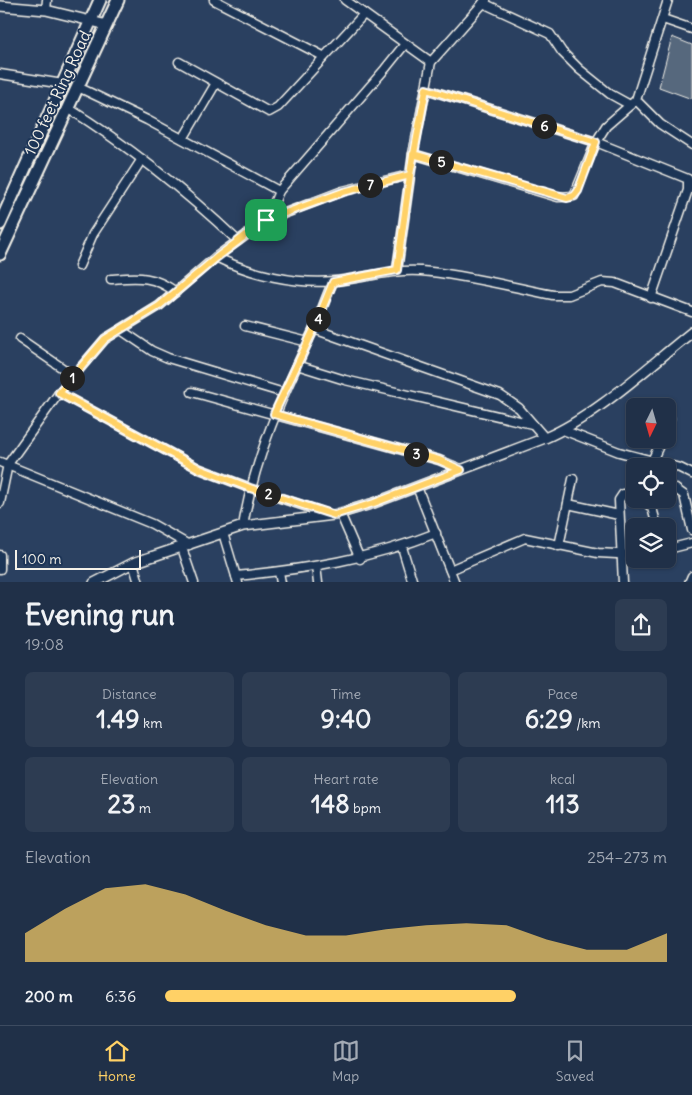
<!DOCTYPE html>
<meta charset="utf-8">
<style>
:root{--surface:#203048;--page:#2d3c52;--text:#f1f3f6;--muted:#a2a9b4;--line:#3d4b60;--accent:#ffd166}
body{margin:0;font-family:Delius,sans-serif;background:var(--page);color:var(--text);height:100vh;display:flex;flex-direction:column;font-size:19px;white-space:nowrap}
*{box-sizing:border-box;margin:0}
p{font-size:16px;color:var(--muted)}
.icon{flex:none;width:28px;height:28px;fill:none;stroke:currentColor;stroke-width:2;stroke-linecap:round;stroke-linejoin:round}
.map{position:relative;height:582px;overflow:hidden}
.details{display:flex;flex-direction:column;background:var(--surface);flex:1}
.details>*{flex:none}
.needle{width:32px;rotate:185deg}
.tools{position:absolute;left:626px;top:398px;display:grid;gap:10px}
.tools a{display:grid;place-items:center;width:50px;height:50px;border-radius:8px;background:var(--surface);box-shadow:0 1px 4px #0004,0 0 0 1px var(--line);font-size:25px}
.scale{position:absolute;left:15px;bottom:12px;width:126px;box-sizing:border-box;padding-left:5px;border:2px solid #f4f1e8;border-top:0;font-size:14px;line-height:18px;white-space:nowrap;color:#f4f1e8;-webkit-text-stroke:4px #1d3557;paint-order:stroke}
.pin{position:absolute;display:grid;place-items:center;width:42px;height:42px;color:#fff;margin:-21px;border-radius:10px;box-shadow:0 2px 8px #0006}
.km{position:absolute;width:25px;height:25px;margin:-12px;border-radius:50%;background:#222;color:#fff;font-size:14px;line-height:25px;text-align:center}
.round{display:grid;place-items:center;flex:none;width:52px;height:52px;border-radius:8px;background:var(--page)}
.summary{display:flex;align-items:center;justify-content:space-between;height:85px;padding:0 25px}
h1{font-size:28px;font-weight:700;line-height:38px}
.figures{display:grid;grid-template-columns:repeat(3,1fr);gap:8px;height:85px;padding:5px 25px}
.figures div{display:grid;align-content:center;border-radius:8px;background:var(--page);text-align:center}
.figures b{font-size:25px;font-weight:700}
.figures small{font-size:14px;font-weight:400}
.figures p{font-size:14px}
.chart{height:140px;padding:10px 25px}
.chart p{display:flex;justify-content:space-between}
.chart svg{width:100%;height:90px;margin-top:5px;fill:var(--accent);opacity:.7}
ul{padding:0 25px;list-style:none;font-size:16px}
li{display:grid;grid-template-columns:80px 60px 1fr;align-items:center;height:38px}
li i{height:12px;border-radius:6px;background:var(--accent)}
.tabs{display:flex;justify-content:space-around;align-items:center;height:70px;border-top:1px solid var(--line);background:var(--surface);font-size:14px;color:var(--muted)}
.tabs a{display:grid;justify-items:center;gap:2px}
.tabs .active{color:var(--accent)}
.map>svg:first-child{display:block}
.building{fill:#56677d;stroke:#f4f1e8}
.lines{fill:none;stroke-linecap:round;stroke-linejoin:round}
.minor-casing{stroke:#f4f1e8;stroke-width:11}
.tertiary-casing{stroke:#f4f1e8;stroke-width:12}
.primary-casing{stroke:#f4f1e8;stroke-width:15}
.minor{stroke:#1d3557;stroke-width:8}
.tertiary{stroke:#1d3557;stroke-width:9}
.primary{stroke:#1d3557;stroke-width:11}
.route-casing{stroke:#fff;stroke-width:10}
.route{stroke:#ffd166;stroke-width:6}
.labels{text-anchor:middle;dominant-baseline:central;stroke-width:4;stroke-linejoin:round;paint-order:stroke}
.street-label{font-size:16px;fill:#f4f1e8;stroke:#1d3557}
</style>
<div class="map">
<svg width="692" height="583" viewBox="0 0 692 583">
<rect width="100%" height="100%" fill="#2a4060"/>
<filter id="ink" filterUnits="userSpaceOnUse"><feTurbulence type="fractalNoise" baseFrequency=".02" numOctaves="2"/><feDisplacementMap in="SourceGraphic" scale="10" xChannelSelector="R" yChannelSelector="G"/><feConvolveMatrix kernelMatrix="1 2 1 2 8 2 1 2 1" color-interpolation-filters="sRGB"/></filter>
<g filter="url(#ink)">
<polygon class="building" points="672,37 692,45 692,99 659,87"/>
<g class="lines">
<defs>
<g id="minor">
<polyline points="214,0 323,56"/>
<polyline points="345,0 431,62"/>
<polyline points="483,3 550,34 562,52 579,69 610,94 630,105"/>
<polyline points="46,10 47,0"/>
<polyline points="663,19 692,29"/>
<polyline points="179,62 269,112 278,107 364,14"/>
<polyline points="0,74 63,84"/>
<polyline points="78,87 147,120 279,191"/>
<polyline points="426,89 596,142 688,179 688,190 651,298"/>
<polyline points="636,100 660,124 692,145"/>
<path d="M68 108C129 146 185 191 238 241"/>
<polyline points="183,139 216,83"/>
<polyline points="413,154 558,197 574,196 596,142 606,126 636,100 668,0"/>
<polyline points="267,220 279,191 385,69 405,44"/>
<path d="M216 257C250 274 297 285 335 281 364 278 391 269 421 271 462 274 512 287 553 295H569L602 282 615 283 692 312"/>
<polyline points="79,266 93,234 142,159"/>
<polyline points="397,270 413,154 431,62 486,0"/>
<path d="M111 279C139 277 152 275 176 292"/>
<polyline points="245,326 308,342"/>
<polyline points="314,329 500,395 519,408 545,438"/>
<polyline points="121,330 152,351 168,358 284,393"/>
<polyline points="20,339 74,376"/>
<polyline points="297,365 345,380 532,424"/>
<polyline points="192,392 439,460 461,469"/>
<polyline points="59,393 200,469 250,488 332,515"/>
<polyline points="668,426 670,418"/>
<polyline points="563,430 619,452 680,468 692,474"/>
<polyline points="652,461 662,439"/>
<polyline points="0,462 152,524 189,545"/>
<polyline points="670,485 684,495 692,530"/>
<polyline points="417,487 455,583"/>
<polyline points="643,499 652,508 657,526"/>
<polyline points="0,503 8,464 59,393 105,339 159,306 216,257 267,220 343,191 409,175"/>
<polyline points="568,504 619,515"/>
<polyline points="340,513 360,559"/>
<path d="M243 526C255 456 283 394 313 331 321 315 325 298 333 282"/>
<polyline points="223,533 238,583"/>
<polyline points="559,546 573,479"/>
<polyline points="402,547 413,583"/>
<polyline points="182,548 194,583"/>
<polyline points="668,549 692,543"/>
<polyline points="0,555 0,569"/>
<polyline points="133,563 139,583"/>
<polyline points="316,566 318,583"/>
<polyline points="450,570 525,538 598,553 635,555"/>
<polyline points="279,572 281,583"/>
<path d="M236 576C306 569 371 559 436 533"/>
<polyline points="623,583 619,500 623,494 635,495"/>
<polyline points="689,583 692,576"/>
</g>
<g id="tertiary">
<polyline points="0,6 46,10 107,25"/>
<path d="M94 583 133 563 243 526 334 515 374 503 545 438C595 417 649 366 692 332"/>
</g>
<g id="primary">
<polyline points="0,224 100,0"/>
<polyline points="0,254 118,0"/>
</g>
</defs>
<use href="#minor" class="minor-casing"/>
<use href="#tertiary" class="tertiary-casing"/>
<use href="#primary" class="primary-casing"/>
<use href="#minor" class="minor"/>
<use href="#tertiary" class="tertiary"/>
<use href="#primary" class="primary"/>
</g>
</g>
<g class="lines" filter="url(#ink)">
<defs>
<polyline id="route" points="266,220 216,258 159,306 105,339 59,393 200,469 250,488 334,515 374,503 461,470 439,460 274,414 314,329 333,282 397,270 413,154 567,198 574,196 578,191 596,142 426,89 410,175 343,192 266,220"/>
</defs>
<use href="#route" class="route-casing"/>
<use href="#route" class="route"/>
</g>
<g class="labels">
<g class="street-label">
<text transform="translate(57 93) rotate(-65)">100 feet Ring Road</text>
</g>
</g>
</svg>
<div class="tools">
<a><svg class="needle" viewBox="-14 -14 28 28"><path d="M0-13l5 13h-10z" fill="#e53935"/><path d="M0 13l5-13h-10z" fill="#a2a9b4"/></svg></a>
<a><svg class="icon" aria-label="locate" viewBox="0 0 24 24"><circle cx="12" cy="12" r="6"/><path d="M12 2v4M12 18v4M2 12h4M18 12h4"/></svg></a>
<a><svg class="icon" aria-label="layers" viewBox="0 0 24 24"><path d="M12 4l9 5-9 5-9-5zM3 14l9 5 9-5"/></svg></a>
</div>
<div class="scale">100 m</div>
<div class="pin" style="left:266px;top:220px;background:#1e9e55"><svg class="icon" aria-label="arrive" viewBox="0 0 24 24"><path d="M6 21V4h12l-3 4 3 4H6"/></svg></div>
<b class="km" style="left:72px;top:378px">1</b>
<b class="km" style="left:268px;top:494px">2</b>
<b class="km" style="left:416px;top:454px">3</b>
<b class="km" style="left:318px;top:319px">4</b>
<b class="km" style="left:441px;top:162px">5</b>
<b class="km" style="left:544px;top:126px">6</b>
<b class="km" style="left:370px;top:185px">7</b>
</div>
<section class="details">
<div class="summary"><div><h1>Evening run</h1><p>19:08</p></div><a class="round"><svg class="icon" aria-label="share" viewBox="0 0 24 24"><path d="M12 15V3M7 8l5-5 5 5M5 13v7h14v-7"/></svg></a></div>
<div class="figures">
<div><p>Distance</p><b>1.49<small> km</small></b></div>
<div><p>Time</p><b>9:40</b></div>
<div><p>Pace</p><b>6:29<small> /km</small></b></div>
</div>
<div class="figures">
<div><p>Elevation</p><b>23<small> m</small></b></div>
<div><p>Heart rate</p><b>148<small> bpm</small></b></div>
<div><p>kcal</p><b>113</b></div>
</div>
<div class="chart"><p><span>Elevation</span>254–273 m</p>
<svg viewBox="0 0 160 44" preserveAspectRatio="none"><path d="M0 44V30L10 18L20 8L30 6L40 11L50 19L60 26L70 31L80 31L90 28L100 26L110 25L120 26L130 33L140 38L150 38L160 30V44z"/></svg>
</div>
<ul>
<li><b>200 m</b>6:36<i style="width:70%"></i></li>
</ul>
</section>
<nav class="tabs">
<a class="active"><svg class="icon" aria-label="home" viewBox="0 0 24 24"><path d="M3 11l9-7 9 7M6 9v11h12V9"/></svg>Home</a>
<a><svg class="icon" aria-label="map" viewBox="0 0 24 24"><path d="M3 6l6-2 6 2 6-2v14l-6 2-6-2-6 2zM9 4v14M15 6v14"/></svg>Map</a>
<a><svg class="icon" aria-label="saved" viewBox="0 0 24 24"><path d="M7 4h10v16l-5-4-5 4z"/></svg>Saved</a>
</nav>
